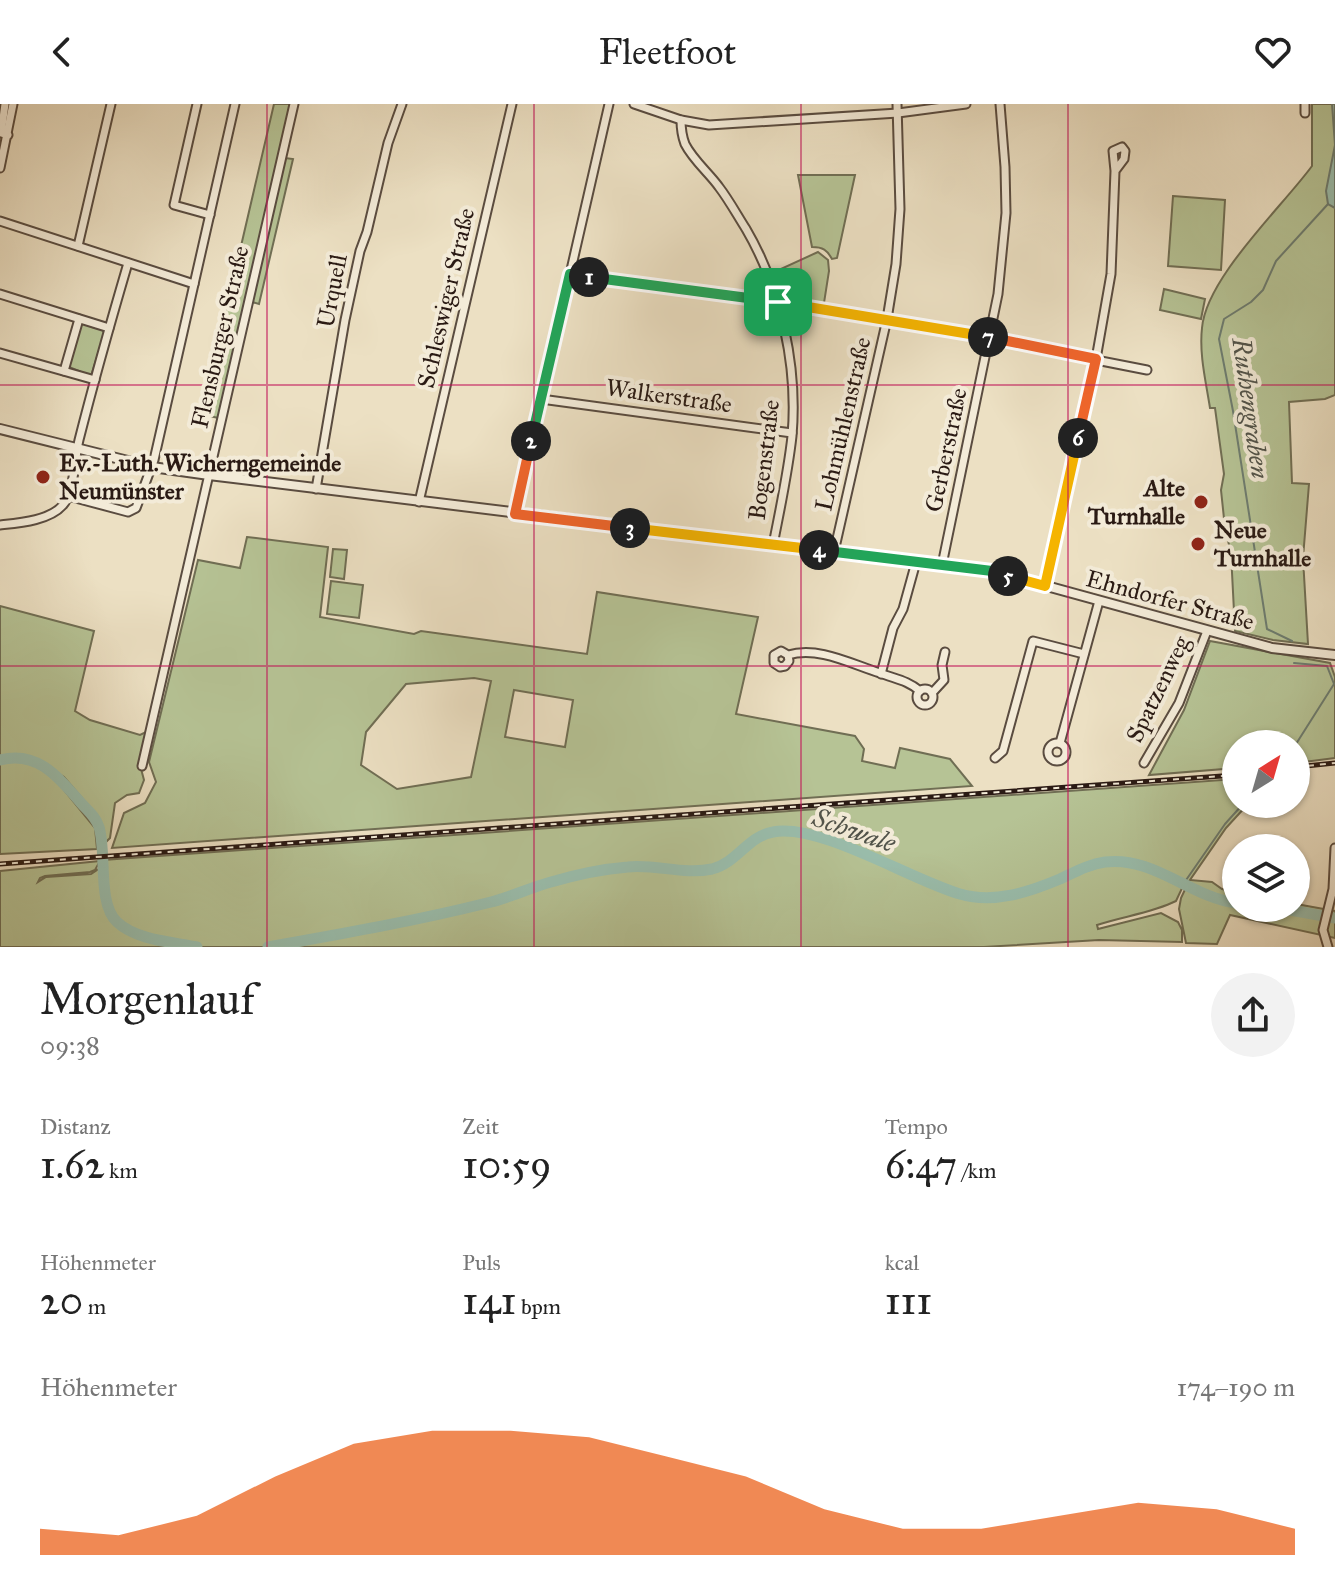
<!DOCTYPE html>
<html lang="de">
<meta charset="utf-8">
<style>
:root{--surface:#fff;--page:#f2f2f2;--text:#222;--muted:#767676;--accent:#ea580c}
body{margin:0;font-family:"IM FELL Great Primer",serif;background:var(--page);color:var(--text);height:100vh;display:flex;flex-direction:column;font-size:30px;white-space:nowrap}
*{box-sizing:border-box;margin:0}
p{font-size:26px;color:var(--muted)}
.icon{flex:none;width:44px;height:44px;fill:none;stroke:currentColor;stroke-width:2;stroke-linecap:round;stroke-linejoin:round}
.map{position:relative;height:843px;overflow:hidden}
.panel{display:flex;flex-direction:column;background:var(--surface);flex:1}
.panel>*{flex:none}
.needle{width:52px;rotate:37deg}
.tools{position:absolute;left:1222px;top:626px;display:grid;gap:16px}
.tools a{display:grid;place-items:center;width:88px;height:88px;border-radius:50%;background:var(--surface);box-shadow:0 2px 6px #0004;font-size:40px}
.pin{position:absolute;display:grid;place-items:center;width:68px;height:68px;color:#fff;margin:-34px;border-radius:16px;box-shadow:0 4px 12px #0006}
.km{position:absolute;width:40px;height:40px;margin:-20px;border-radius:50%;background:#222;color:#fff;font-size:22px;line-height:40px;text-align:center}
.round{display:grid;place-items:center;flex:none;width:84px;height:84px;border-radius:42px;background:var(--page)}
.overview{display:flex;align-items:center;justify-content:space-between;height:136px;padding:0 40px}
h1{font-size:44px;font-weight:600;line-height:60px}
.metrics{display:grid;grid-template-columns:repeat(3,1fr);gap:12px;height:136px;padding:8px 40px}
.metrics div{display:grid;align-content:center}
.metrics b{font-size:40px;font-weight:600}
.metrics small{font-size:22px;font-weight:400}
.metrics p{font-size:22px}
.chart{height:224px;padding:16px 40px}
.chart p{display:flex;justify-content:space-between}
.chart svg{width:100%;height:144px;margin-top:8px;fill:var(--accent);opacity:.7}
header{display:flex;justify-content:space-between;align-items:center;height:104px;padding:0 40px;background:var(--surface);font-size:36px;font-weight:600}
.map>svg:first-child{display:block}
.green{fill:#b6c395;stroke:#706e54;stroke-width:2;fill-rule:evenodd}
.water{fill:#9abead;stroke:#6d7c70;stroke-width:2}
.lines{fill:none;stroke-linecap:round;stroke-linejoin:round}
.stream{stroke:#6d7c70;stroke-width:2}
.river{stroke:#9abead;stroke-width:11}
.minor-casing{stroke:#5a4c40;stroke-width:11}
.tertiary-casing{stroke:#5a4c40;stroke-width:12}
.minor{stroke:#f3ebd8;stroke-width:7}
.tertiary{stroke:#f3ebd8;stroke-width:8}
.rail-casing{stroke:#2a1a14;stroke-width:5}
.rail{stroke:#f3ebd8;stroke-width:2;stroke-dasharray:6;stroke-linecap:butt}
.split-1-casing{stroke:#fff;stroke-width:16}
.split-2-casing{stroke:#fff;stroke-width:16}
.split-3-casing{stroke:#fff;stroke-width:16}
.split-4-casing{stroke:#fff;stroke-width:16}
.split-5-casing{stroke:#fff;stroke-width:16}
.split-6-casing{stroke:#fff;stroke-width:16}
.split-7-casing{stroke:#fff;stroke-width:16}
.split-8-casing{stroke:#fff;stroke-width:16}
.split-1{stroke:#22a559;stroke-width:10}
.split-2{stroke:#22a559;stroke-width:10}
.split-3{stroke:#f0652b;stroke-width:10}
.split-4{stroke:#f5b400;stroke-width:10}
.split-5{stroke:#22a559;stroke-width:10}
.split-6{stroke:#f5b400;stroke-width:10}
.split-7{stroke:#f0652b;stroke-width:10}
.split-8{stroke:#f5b400;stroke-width:10}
.grid{fill:none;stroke:#c2185b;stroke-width:2;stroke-opacity:0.55}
.poi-dot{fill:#8f2418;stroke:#f3ebd8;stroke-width:3}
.labels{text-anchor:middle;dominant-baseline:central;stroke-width:8;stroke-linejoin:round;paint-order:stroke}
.street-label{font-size:24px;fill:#2a1a14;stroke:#f3ebd8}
.poi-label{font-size:24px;font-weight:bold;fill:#2a1a14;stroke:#f3ebd8;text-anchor:start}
.water-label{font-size:26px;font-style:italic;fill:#51534a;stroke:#f3ebd8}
</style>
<header><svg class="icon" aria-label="back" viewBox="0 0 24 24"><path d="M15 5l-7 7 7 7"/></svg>Fleetfoot<svg class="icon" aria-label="heart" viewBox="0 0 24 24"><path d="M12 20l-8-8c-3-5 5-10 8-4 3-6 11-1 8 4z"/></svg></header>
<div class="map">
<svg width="1335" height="843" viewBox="0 0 1335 843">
<rect width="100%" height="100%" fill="#ece0c3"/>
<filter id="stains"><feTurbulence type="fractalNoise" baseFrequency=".0025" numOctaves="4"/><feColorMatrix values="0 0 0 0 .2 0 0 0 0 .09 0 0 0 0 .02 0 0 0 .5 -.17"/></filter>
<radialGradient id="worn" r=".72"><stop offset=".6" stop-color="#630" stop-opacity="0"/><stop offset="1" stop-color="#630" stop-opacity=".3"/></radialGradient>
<g class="green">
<polygon points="274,0 291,0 218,314 202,310"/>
<path d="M1312 0H1335V291L1325 295 1289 298 1292 379 1309 380 1303 454 1308 540 1273 536 1235 527 1231 449 1225 424 1221 386 1224 370 1215 304H1210C1206 278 1199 250 1202 224 1206 174 1282 103 1312 62Z"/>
<polygon points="285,54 293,55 259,200 252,198"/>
<path d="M798 71H855L837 154 832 155C827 146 823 143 812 143Z"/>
<polygon points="1173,92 1225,96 1221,166 1168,162"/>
<polygon points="818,148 828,156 829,167 824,199 781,196 772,169"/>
<polygon points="1164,185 1205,195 1201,215 1160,206"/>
<polygon points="83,219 103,225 104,230 91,272 69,263 80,221"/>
<path d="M247 433 328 443 320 513 414 530 421 527 587 550 597 488 758 513 736 610 855 632 864 645 862 657 895 664 900 644 950 655 972 682 112 744 124 709 145 699 156 678 149 658 198 456 240 464ZM474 574 491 577 471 673 397 685 361 661 366 628 406 580ZM514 586 573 596 565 643 505 633Z"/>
<polygon points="333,445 347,446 344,475 330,473"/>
<polygon points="331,477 363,481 359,514 327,510"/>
<polygon points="0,502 94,527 75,607 90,616 140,631 146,628 140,661 144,676 139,689 127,691 115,699 110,734 105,739 99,714 64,673 43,660 95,724 97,745 0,750"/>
<polygon points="1210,537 1330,559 1335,573 1335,654 1296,659 1296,640 1236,640 1236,664 1149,671 1184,606"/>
<path d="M1236 675V700H1248L1226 724 1190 776 1212 778 1222 785 1236 788V804H1296V800L1335 807V834L1230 811 1217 840 1186 839 1179 805 1181 794 1189 777 1187 781 1184 780 1176 797C1152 809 1124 812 1097 821L1098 825 1161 809 1178 818 1182 826V838L1099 836 984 843H0V767L100 757 95 766 90 768 45 772 40 774 38 778 46 773 91 770 103 762V756Z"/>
</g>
<polygon class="water" points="1332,0 1335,0 1335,104 1328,100 1326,87 1335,41"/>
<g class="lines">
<g class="stream">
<polyline points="1292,537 1267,525 1233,307 1219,235 1224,215 1251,198 1263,186 1276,157 1328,100"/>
<polyline points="1294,559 1327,562 1334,580 1296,640"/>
<polyline points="1184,779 1225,720 1243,700"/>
</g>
<g class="river">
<path d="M0 656C38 646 59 674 81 699 88 707 96 713 99 723 107 749 97 799 117 818 136 836 172 838 197 843"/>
<polyline points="1279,804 1335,814"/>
<path d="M268 843C341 830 415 817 487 799 509 794 529 784 551 778 575 771 603 765 628 763 656 760 684 771 712 765 737 759 748 732 773 728 820 719 911 776 960 790 994 800 1029 788 1060 775 1075 768 1089 760 1105 758 1154 752 1190 793 1236 799"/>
</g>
<defs>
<g id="minor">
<polyline points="5,0 1,29 8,31"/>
<polyline points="197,0 174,101 210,111"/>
<polyline points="634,0 681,16 709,21 898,9 966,0"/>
<polyline points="1305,0 1305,9"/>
<path d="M681 16C681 24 682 32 685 40 693 56 709 69 719 83 729 96 737 111 746 125 781 185 798 262 792 332 788 369 780 405 773 441"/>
<polyline points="0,64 13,0"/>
<polyline points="0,117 194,180"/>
<polyline points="78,142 111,0"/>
<polyline points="570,170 887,215 1147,266"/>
<polyline points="0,190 109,224"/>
<polyline points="0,249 95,276"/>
<polyline points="64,267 79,215"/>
<polyline points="541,295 792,329"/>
<polyline points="316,385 345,216 360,147 367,128 388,39 402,0"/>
<polyline points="68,392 128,408 136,404 154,356 235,0"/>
<polyline points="419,398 512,0"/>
<polyline points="515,410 609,0"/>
<path d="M0 421C19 419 49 417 63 401 74 389 75 352 79 336 94 277 111 217 128 159"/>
<polyline points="834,448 887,215 896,160 900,105 897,0"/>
<polyline points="942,461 998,190 1006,109 1005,63 1000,0"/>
<polyline points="1045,482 1096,255 1111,170 1115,67 1124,55 1125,47 1122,43 1113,47 1115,67"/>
<path d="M788 551 789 557 785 562 780 563 774 559V551L781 547 788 551C819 542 851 560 880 569 895 575 907 576 920 587"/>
<polyline points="881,570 893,524 903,505 916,458"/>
<circle cx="925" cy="593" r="8"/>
<polyline points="932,589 944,576 942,561 945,548"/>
<polyline points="1060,639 1099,497"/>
<circle cx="1057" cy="648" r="9"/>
<polyline points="995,654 1003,647 1033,537 1084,550"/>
<polyline points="1144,659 1179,599 1207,527"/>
<polyline points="142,662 294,0"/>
<polyline points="1328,843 1323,826 1333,785 1335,744"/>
</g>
<polyline id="tertiary" points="0,325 152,363 209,371 992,467 1272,544 1335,551"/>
</defs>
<use href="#minor" class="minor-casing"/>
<use href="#tertiary" class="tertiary-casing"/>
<use href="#minor" class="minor"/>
<use href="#tertiary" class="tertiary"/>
<defs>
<g id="rail">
<polyline points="1296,663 1335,659"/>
<polyline points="0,760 1236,671"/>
</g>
</defs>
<use href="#rail" class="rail-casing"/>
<use href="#rail" class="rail"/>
</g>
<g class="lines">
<defs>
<polyline id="split-1" points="589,173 778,198"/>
<polyline id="split-2" points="531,337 570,170 589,173"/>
<polyline id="split-3" points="531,337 515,410 630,424"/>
<polyline id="split-4" points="630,424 819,446"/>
<polyline id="split-5" points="819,446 992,467 1008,472"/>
<polyline id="split-6" points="1008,472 1045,482 1078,334"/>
<polyline id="split-7" points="988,233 1096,255 1078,334"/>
<polyline id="split-8" points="778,198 988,233"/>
</defs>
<use href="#split-1" class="split-1-casing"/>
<use href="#split-2" class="split-2-casing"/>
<use href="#split-3" class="split-3-casing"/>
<use href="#split-4" class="split-4-casing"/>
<use href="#split-5" class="split-5-casing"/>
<use href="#split-6" class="split-6-casing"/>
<use href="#split-7" class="split-7-casing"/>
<use href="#split-8" class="split-8-casing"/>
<use href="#split-1" class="split-1"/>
<use href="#split-2" class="split-2"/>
<use href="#split-3" class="split-3"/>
<use href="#split-4" class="split-4"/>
<use href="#split-5" class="split-5"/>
<use href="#split-6" class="split-6"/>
<use href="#split-7" class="split-7"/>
<use href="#split-8" class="split-8"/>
</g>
<path class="grid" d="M267 0V843M534 0V843M801 0V843M1068 0V843M0 281H1335M0 562H1335"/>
<g class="poi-dot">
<circle cx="43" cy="373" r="8"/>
<circle cx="1201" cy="398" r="8"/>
<circle cx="1198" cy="440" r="8"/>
</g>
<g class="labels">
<g class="street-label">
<text transform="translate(332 187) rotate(-79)">Urquell</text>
<text transform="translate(446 194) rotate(-77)">Schleswiger Straße</text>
<text transform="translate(220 233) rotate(-77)">Flensburger Straße</text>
<text transform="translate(669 292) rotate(8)">Walkerstraße</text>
<text transform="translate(843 320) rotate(-77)">Lohmühlenstraße</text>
<text transform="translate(946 346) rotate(-78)">Gerberstraße</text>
<text transform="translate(764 356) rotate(-83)">Bogenstraße</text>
<text transform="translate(1170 496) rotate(15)">Ehndorfer Straße</text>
<text transform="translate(1158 585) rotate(-64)">Spatzenweg</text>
</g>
<g class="poi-label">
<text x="59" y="359">Ev.-Luth. Wicherngemeinde<tspan x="59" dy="28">Neumünster</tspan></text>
<text x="1185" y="384" text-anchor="end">Alte<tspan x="1185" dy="28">Turnhalle</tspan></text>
<text x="1214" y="426">Neue<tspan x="1214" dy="28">Turnhalle</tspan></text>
</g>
<g class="water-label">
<text transform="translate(1251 304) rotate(82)">Ruthengraben</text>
<text transform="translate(854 726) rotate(19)">Schwale</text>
</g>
</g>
<rect width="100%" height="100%" filter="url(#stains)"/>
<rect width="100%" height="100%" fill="url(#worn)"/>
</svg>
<div class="tools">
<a><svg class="needle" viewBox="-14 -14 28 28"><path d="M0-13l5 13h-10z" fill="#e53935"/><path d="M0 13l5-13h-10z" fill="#767676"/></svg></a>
<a><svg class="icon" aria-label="layers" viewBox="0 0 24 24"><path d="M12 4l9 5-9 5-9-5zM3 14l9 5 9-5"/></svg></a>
</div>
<div class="pin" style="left:778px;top:198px;background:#1e9e55"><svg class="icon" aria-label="arrive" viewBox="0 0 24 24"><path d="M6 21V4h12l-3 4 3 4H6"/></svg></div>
<b class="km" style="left:589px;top:173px">1</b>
<b class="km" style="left:531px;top:337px">2</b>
<b class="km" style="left:630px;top:424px">3</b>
<b class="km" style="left:819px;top:446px">4</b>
<b class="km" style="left:1008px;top:472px">5</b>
<b class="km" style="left:1078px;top:334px">6</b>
<b class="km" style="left:988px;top:233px">7</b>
</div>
<section class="panel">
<div class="overview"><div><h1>Morgenlauf</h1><p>09:38</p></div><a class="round"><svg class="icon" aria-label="share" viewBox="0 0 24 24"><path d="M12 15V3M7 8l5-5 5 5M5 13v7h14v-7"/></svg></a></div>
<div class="metrics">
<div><p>Distanz</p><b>1.62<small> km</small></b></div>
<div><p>Zeit</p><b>10:59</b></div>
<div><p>Tempo</p><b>6:47<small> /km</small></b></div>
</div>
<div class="metrics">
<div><p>Höhenmeter</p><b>20<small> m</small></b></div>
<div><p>Puls</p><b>141<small> bpm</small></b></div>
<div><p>kcal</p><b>111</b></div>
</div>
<div class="chart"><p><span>Höhenmeter</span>174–190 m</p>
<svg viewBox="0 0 160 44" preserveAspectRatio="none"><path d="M0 44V36L10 38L20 32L30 20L40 10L50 6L60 6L70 8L80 14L90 20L100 30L110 36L120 36L130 32L140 28L150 30L160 36V44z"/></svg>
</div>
</section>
